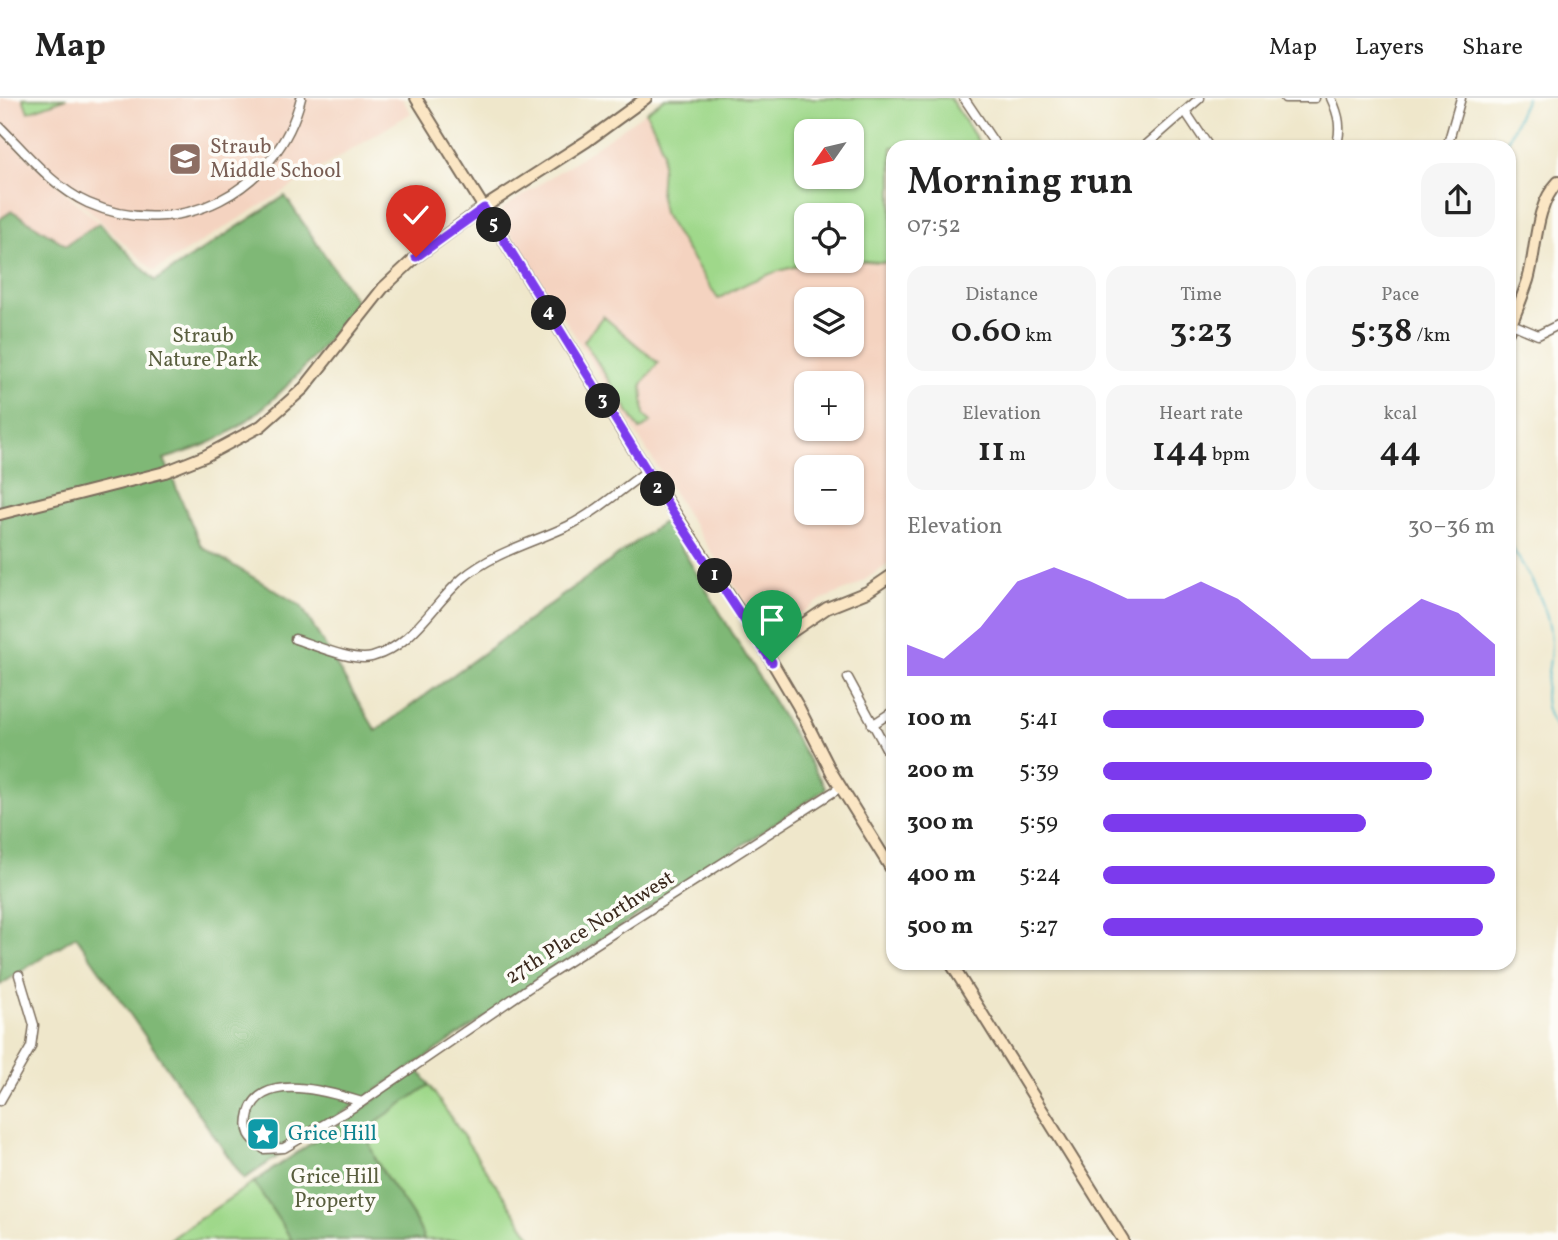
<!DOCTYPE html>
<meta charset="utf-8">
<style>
:root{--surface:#fff;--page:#f6f6f6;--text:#222;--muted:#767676;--line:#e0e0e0;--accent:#7c3aed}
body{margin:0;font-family:Vollkorn,serif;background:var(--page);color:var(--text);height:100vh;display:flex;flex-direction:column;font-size:26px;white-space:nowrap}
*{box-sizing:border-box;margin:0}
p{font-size:23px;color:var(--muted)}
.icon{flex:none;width:38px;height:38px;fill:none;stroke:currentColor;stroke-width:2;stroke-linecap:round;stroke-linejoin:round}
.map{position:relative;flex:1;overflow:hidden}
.panel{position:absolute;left:886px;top:42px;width:630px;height:830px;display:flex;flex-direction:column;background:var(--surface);border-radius:21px;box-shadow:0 2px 5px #0004}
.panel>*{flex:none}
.needle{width:46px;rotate:236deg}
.tools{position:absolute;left:794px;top:21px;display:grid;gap:14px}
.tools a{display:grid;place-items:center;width:70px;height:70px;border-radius:14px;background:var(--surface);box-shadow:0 2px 5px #0004;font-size:35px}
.pin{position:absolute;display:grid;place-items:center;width:60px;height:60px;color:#fff;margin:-72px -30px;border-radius:50% 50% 50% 0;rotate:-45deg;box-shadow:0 0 7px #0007}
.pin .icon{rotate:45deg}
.km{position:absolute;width:35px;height:35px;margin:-18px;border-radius:50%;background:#222;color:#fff;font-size:19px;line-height:35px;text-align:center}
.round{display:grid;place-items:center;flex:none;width:74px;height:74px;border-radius:21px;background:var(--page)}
.head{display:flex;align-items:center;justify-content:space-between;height:119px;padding:0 21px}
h1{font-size:38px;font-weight:600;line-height:52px}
.stats{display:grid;grid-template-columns:repeat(3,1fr);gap:10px;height:119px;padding:7px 21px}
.stats div{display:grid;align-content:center;border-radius:18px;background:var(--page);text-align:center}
.stats b{font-size:35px;font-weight:600}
.stats small{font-size:19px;font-weight:400}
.stats p{font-size:19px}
.chart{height:196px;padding:14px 21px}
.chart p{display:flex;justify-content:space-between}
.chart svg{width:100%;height:126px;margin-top:7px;fill:var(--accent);opacity:.7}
ul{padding:0 21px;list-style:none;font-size:23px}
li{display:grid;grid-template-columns:112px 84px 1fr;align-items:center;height:52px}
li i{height:18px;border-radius:9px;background:var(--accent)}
header{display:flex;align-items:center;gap:42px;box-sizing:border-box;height:98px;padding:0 35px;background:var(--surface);border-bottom:2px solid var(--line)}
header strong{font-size:33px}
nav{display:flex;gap:38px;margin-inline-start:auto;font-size:24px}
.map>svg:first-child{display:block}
.built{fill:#f4d3c0;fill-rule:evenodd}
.green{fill:#9fd88a;stroke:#6d8154;stroke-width:2;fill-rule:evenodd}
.forest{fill:#7fb876;stroke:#5d714a;stroke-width:2}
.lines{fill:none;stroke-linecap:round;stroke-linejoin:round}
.stream{stroke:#48b6c4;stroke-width:2}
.street-casing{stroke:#7a6c5b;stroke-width:11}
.secondary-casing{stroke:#7a6c5b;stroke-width:14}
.street{stroke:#fff;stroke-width:8}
.secondary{stroke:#fbe6c4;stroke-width:10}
.route-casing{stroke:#fff;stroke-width:14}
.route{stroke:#7c3aed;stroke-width:9}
.labels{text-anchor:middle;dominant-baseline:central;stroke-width:7;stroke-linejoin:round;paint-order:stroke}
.education-label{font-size:21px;fill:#785e54;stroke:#fdfcf7;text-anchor:start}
.park-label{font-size:21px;fill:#595e3e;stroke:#fdfcf7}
.street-label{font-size:21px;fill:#3b2a1e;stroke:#fdfcf7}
.culture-label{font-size:21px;fill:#0d838f;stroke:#fdfcf7;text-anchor:start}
</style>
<header>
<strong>Map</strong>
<nav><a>Map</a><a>Layers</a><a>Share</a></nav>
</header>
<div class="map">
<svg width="1558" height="1142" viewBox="0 0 1558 1142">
<rect width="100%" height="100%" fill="#fdfcf7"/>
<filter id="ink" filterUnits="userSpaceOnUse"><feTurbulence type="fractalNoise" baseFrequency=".0143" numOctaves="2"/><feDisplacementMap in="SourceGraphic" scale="14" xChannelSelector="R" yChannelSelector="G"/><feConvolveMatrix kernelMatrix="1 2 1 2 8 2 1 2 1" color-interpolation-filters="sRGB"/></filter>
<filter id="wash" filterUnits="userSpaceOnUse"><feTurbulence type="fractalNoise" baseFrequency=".00686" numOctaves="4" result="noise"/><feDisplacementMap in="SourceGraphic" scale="28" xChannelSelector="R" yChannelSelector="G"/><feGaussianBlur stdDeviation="1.57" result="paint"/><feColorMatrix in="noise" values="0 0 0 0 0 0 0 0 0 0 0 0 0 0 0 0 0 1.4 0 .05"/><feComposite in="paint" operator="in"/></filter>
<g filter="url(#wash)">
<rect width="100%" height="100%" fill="#efe7cb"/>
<g class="built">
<polygon points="0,0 402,0 411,15 154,173 0,30"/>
<path d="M646 14 657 36 663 54 660 98 663 115 718 200 749 184 799 167 852 162 892 165V464L855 488 821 502 772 534 765 532 700 437 500 118 502 111 583 58ZM807 201H852V247H807ZM807 285H852V331H807ZM807 369H852V415H807Z"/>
<polygon points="0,34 99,125 66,147 12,113 0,121"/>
</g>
<g class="green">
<polygon points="23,0 67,0 28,14"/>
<path d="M665 0H950L982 49H892V165L852 162V117H807V163H835C792 165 754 179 718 201L663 115 660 98 663 54 657 36 646 14ZM807 33H852V79H807Z"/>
<polygon points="603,218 658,265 642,286 644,317 651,324 640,332 584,243"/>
<path d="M429 987 533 1142H424C412 1104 372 1074 367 1033L383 1019Z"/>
<polygon points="254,1084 292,1142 171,1142 170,1141"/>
</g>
<g class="forest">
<path d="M285 98 357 205C322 250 285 297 238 329 215 345 190 353 164 361L201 448 301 508 376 633 665 423 826 691 244 1081 76 838 0 887V121L12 113 66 147 99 125 155 183Z"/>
<path d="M419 972 429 987 383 1019 367 1034C372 1074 412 1104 424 1142H292L254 1084Z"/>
</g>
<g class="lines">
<g class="stream">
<polyline points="1505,49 1526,0"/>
<path d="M1508 444C1527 472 1550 509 1551 544 1552 580 1533 600 1558 633"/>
</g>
</g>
</g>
<g filter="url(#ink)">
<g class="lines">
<defs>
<g id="street">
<polyline points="964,0 997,49"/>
<polyline points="1285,0 1315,0"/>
<path d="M1331 0C1339 17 1342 31 1336 49"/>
<polyline points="1185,13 1209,49"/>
<path d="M0 29C27 56 53 89 88 105 178 145 278 93 301 0"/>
<polyline points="1144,49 1200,0"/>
<polyline points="1447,49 1461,0"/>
<polyline points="1512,226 1538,237 1558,227"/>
<path d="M295 541C314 547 353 564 372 559 414 547 432 507 463 480 494 454 532 445 568 428 596 414 621 392 647 373"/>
<polyline points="848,580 892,661"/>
<polyline points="872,627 892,614"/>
<polyline points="0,1003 31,949 34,927 19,877"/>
<path d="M362 1004 284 1050 264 1051C250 1040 244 1034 249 1015 261 972 333 995 362 1004L546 878 841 689"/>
</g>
<g id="secondary">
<polyline points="416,0 647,373 765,552 798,608 832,675 892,772"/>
<path d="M1508 234C1515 217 1522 200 1528 182 1537 151 1534 109 1558 84"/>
<polyline points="0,416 165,374 205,358 261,328 304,290 383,190 416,159 483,110 587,43 646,0"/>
<polyline points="765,552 827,510 867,494 892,477"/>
<polyline points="950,864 1123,1142"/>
</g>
</defs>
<use href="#street" class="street-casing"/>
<use href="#secondary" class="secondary-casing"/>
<use href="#street" class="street"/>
<use href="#secondary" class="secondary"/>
</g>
</g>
<g class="lines" filter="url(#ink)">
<defs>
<polyline id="route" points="416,159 484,110 674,416 772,564"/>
</defs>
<use href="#route" class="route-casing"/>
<use href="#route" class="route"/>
</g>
<defs>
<symbol id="school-square" viewBox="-11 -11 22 22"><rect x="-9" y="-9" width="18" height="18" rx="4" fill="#8d6e63" stroke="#fdfcf7"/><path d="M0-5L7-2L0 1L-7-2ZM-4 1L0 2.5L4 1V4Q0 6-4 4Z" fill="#fff"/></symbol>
<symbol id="sight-square" viewBox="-11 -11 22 22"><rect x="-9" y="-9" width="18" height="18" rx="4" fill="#0f9aa8" stroke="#fdfcf7"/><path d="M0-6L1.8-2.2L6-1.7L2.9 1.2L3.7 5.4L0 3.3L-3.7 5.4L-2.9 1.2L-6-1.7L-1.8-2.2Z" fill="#fff"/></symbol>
</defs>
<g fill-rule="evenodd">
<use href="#school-square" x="166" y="42" width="38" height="38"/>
<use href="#sight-square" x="244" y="1017" width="38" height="38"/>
</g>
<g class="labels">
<g class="education-label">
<text x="210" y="49">Straub<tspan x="210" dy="24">Middle School</tspan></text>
</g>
<g class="park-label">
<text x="203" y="238">Straub<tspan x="203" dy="24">Nature Park</tspan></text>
<text x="335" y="1079">Grice Hill<tspan x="335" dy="24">Property</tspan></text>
</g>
<g class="street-label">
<text transform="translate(590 830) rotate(-32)">27th Place Northwest</text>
</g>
<g class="culture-label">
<text x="288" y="1036">Grice Hill</text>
</g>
</g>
</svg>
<div class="tools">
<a><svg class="needle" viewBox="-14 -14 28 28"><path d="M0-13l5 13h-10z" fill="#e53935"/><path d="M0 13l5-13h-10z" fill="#767676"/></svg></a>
<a><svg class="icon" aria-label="locate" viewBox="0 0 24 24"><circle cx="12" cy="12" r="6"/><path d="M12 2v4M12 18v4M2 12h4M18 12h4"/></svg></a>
<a><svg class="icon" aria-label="layers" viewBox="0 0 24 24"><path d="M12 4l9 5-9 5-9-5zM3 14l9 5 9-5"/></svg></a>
<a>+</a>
<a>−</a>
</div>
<div class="pin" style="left:772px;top:564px;background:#1e9e55"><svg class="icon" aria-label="arrive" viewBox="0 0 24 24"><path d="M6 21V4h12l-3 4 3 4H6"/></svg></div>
<div class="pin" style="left:416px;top:159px;background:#d93025"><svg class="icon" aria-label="check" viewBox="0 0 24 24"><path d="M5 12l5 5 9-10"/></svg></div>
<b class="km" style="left:715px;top:478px">1</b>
<b class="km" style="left:658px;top:391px">2</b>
<b class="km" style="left:603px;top:303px">3</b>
<b class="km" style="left:549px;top:215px">4</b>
<b class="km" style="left:494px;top:127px">5</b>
<section class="panel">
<div class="head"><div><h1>Morning run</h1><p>07:52</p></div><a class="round"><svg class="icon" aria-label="share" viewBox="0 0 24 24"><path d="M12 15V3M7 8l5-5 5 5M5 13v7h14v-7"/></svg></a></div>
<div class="stats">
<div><p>Distance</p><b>0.60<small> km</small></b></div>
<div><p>Time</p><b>3:23</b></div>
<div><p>Pace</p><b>5:38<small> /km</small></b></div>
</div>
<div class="stats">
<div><p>Elevation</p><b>11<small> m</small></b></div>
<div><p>Heart rate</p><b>144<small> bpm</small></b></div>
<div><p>kcal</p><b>44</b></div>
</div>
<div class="chart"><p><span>Elevation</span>30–36 m</p>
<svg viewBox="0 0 160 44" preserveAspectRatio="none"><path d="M0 44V33L10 38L20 27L30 11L40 6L50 11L60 17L70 17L80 11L90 17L100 27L110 38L120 38L130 27L140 17L150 22L160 33V44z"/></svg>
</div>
<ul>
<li><b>100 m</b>5:41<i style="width:82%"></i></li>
<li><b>200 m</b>5:39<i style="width:84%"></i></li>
<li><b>300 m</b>5:59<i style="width:67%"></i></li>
<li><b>400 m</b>5:24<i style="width:100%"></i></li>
<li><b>500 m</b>5:27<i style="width:97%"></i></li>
</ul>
</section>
</div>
